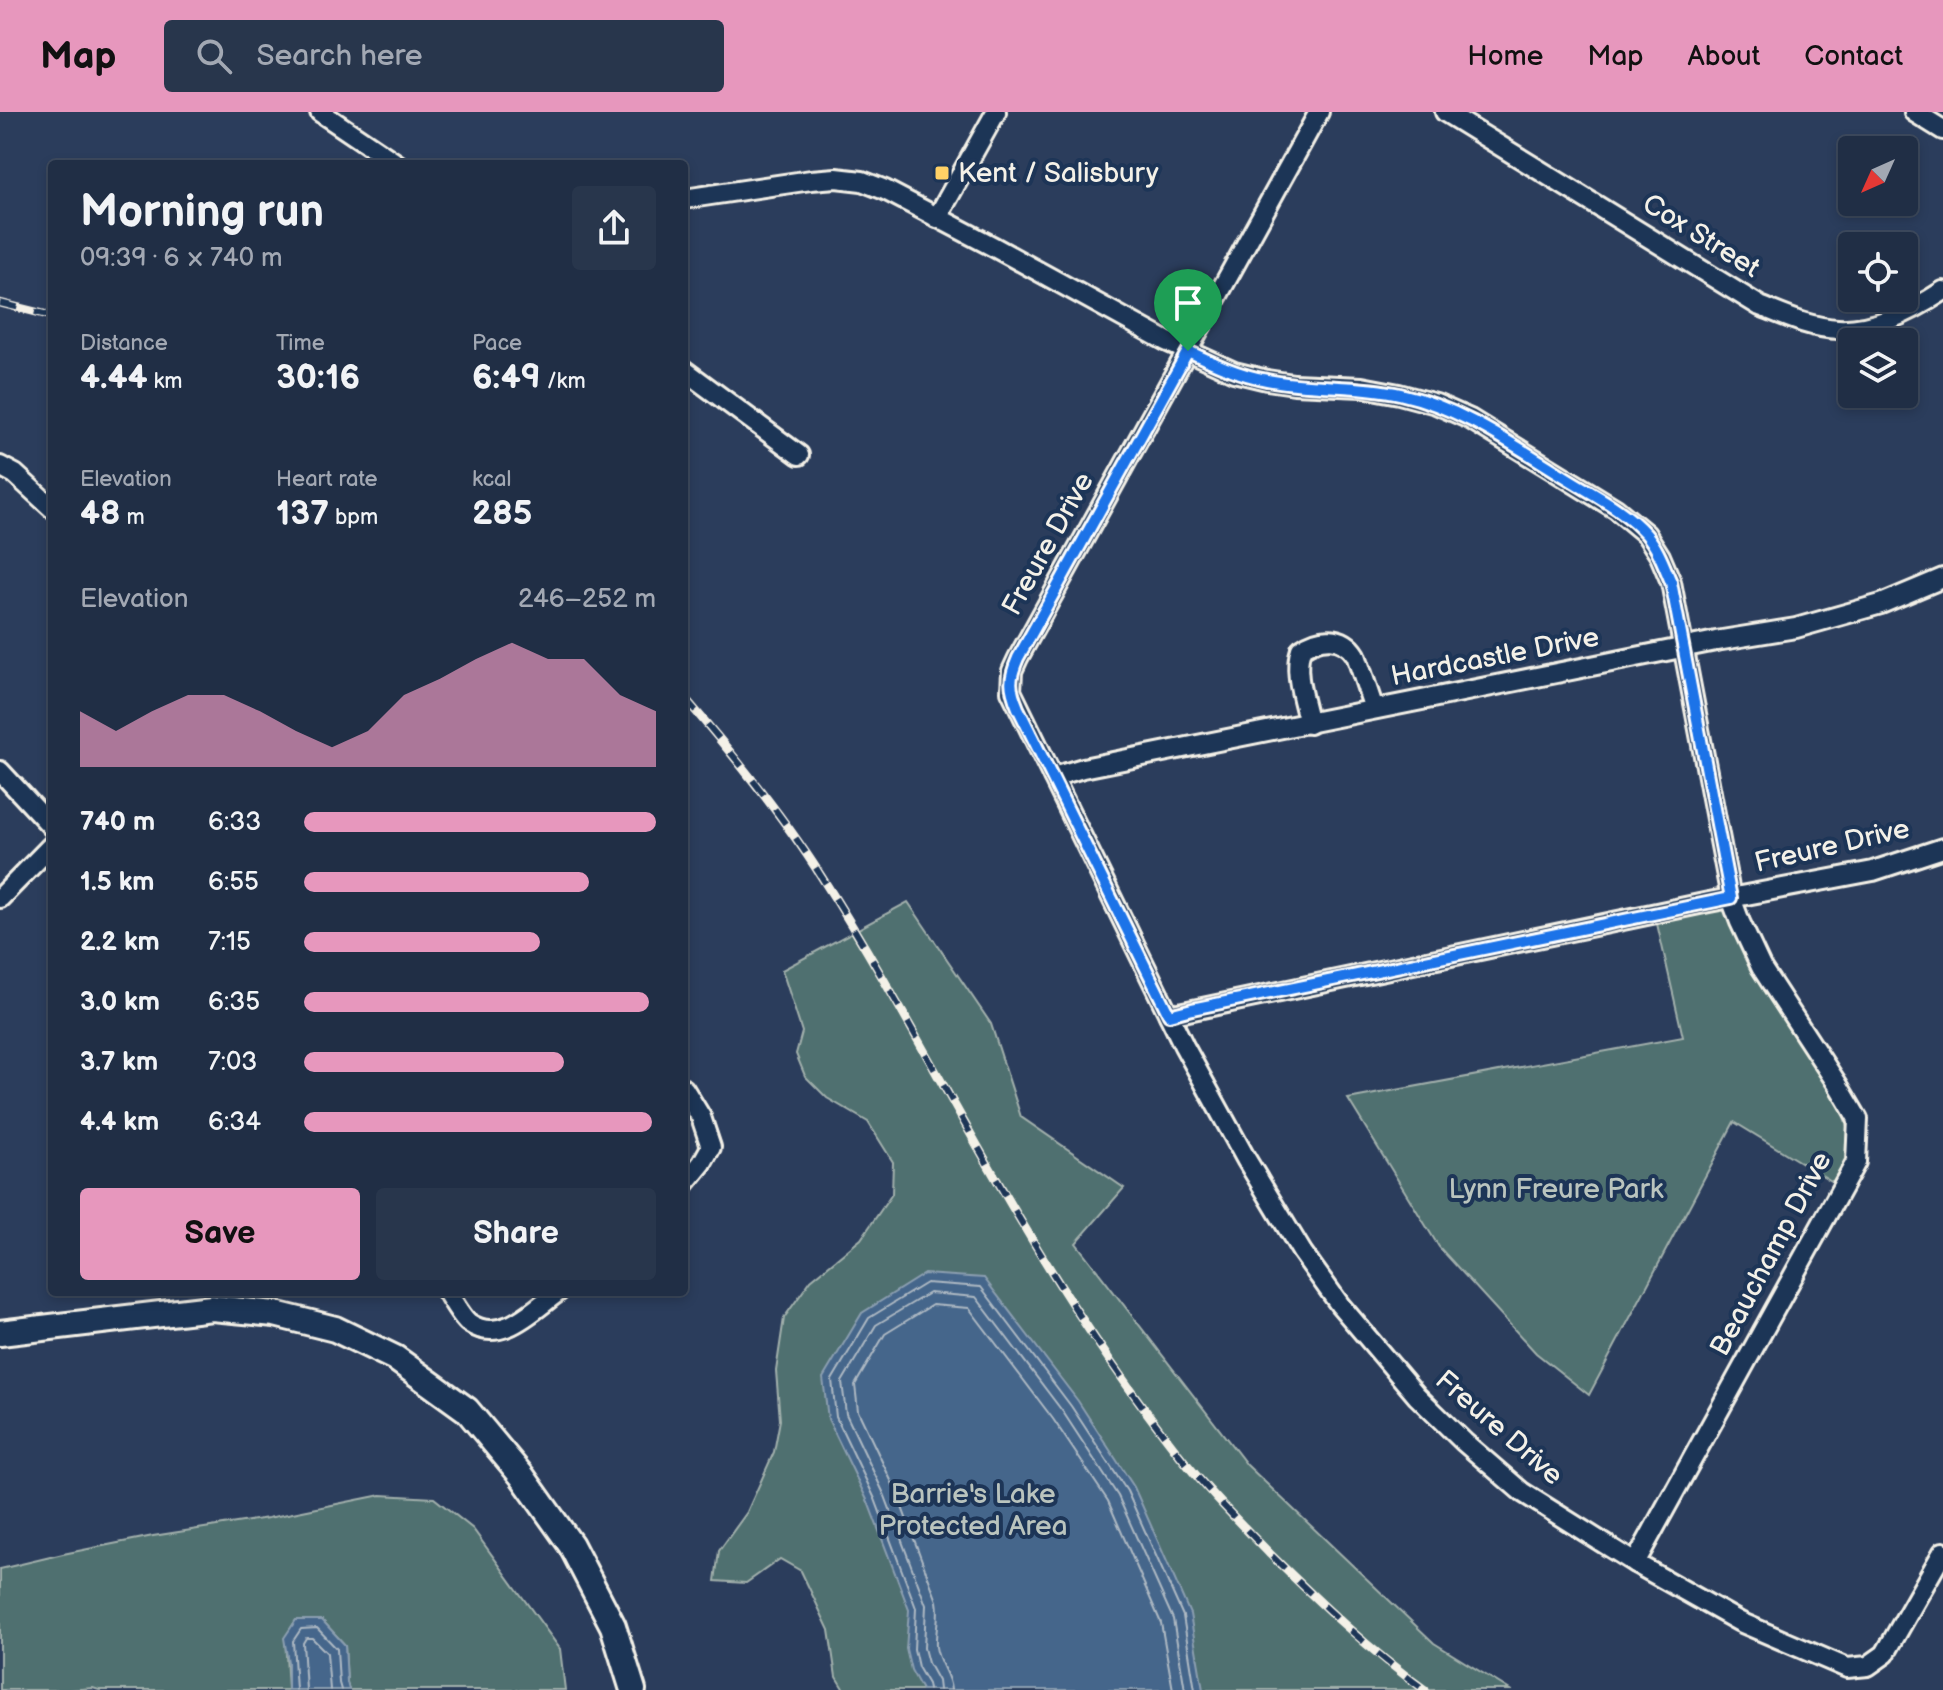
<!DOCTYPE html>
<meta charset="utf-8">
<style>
:root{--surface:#202e45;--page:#28364c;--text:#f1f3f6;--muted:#a2a8b3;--line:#3d4a5e;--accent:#e797bd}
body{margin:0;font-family:"Balsamiq Sans",sans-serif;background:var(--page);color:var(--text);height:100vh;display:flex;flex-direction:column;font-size:30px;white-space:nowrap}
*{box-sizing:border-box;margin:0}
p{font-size:26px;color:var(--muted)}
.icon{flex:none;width:44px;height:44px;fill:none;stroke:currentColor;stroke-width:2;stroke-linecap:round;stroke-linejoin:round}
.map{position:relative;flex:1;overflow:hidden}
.details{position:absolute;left:48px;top:48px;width:640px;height:1136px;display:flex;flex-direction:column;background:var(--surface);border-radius:8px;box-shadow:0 4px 12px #0003,0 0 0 2px var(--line)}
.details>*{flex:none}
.needle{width:52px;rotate:225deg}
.fabs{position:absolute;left:1838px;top:24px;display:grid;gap:16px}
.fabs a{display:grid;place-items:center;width:80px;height:80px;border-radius:8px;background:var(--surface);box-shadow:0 4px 12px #0003,0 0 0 2px var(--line);font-size:40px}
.pin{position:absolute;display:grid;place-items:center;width:68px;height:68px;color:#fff;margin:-82px -34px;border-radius:50% 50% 50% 0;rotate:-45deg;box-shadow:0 0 8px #0007}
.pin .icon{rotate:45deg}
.round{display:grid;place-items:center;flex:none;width:84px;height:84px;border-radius:8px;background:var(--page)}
.headline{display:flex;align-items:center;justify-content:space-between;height:136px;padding:0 32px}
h1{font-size:44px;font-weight:600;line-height:60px}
.stats{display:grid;grid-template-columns:repeat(3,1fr);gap:12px;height:136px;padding:8px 32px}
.stats div{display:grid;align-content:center}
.stats b{font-size:34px;font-weight:600}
.stats small{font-size:22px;font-weight:400}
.stats p{font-size:22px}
.chart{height:224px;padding:16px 32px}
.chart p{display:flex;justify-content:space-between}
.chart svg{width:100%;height:144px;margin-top:8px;fill:var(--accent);opacity:.7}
.action{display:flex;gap:16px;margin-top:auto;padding:16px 32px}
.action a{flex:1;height:92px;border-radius:8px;background:var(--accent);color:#111;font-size:32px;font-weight:600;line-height:92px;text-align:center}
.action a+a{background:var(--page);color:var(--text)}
ul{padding:0 32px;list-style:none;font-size:26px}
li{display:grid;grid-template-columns:128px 96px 1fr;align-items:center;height:60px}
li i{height:20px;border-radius:10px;background:var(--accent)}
header{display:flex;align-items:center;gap:48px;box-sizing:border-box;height:112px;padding:0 40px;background:var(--accent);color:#111}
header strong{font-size:38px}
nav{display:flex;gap:44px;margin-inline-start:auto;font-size:28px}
.search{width:560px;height:72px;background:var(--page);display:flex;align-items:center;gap:20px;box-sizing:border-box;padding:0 28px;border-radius:8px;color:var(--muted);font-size:30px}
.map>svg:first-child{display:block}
.green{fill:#4f7070;stroke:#a2b0ac;stroke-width:2}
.water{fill:#45668b;stroke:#8b9eb0;stroke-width:2}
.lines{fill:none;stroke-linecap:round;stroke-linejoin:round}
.shore{stroke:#aeb9c3;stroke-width:2}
.minor-casing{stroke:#f4f1e8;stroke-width:24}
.secondary-casing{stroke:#f4f1e8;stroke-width:30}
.minor{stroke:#1d3557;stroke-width:18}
.secondary{stroke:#1d3557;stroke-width:24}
.rail-casing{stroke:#f4f1e8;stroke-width:9}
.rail{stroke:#1d3557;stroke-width:6;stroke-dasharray:18;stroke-linecap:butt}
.route-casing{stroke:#fff;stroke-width:16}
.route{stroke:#1a73e8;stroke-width:10}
.poi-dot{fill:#ffd166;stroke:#1d3557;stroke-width:3}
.labels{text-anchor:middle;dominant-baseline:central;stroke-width:8;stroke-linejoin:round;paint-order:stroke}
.poi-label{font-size:28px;fill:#f4f1e8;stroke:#1d3557;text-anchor:start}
.street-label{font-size:28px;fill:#f4f1e8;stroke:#1d3557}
.park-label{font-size:28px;fill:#bac4be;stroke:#1d3557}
</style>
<header>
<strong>Map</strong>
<div class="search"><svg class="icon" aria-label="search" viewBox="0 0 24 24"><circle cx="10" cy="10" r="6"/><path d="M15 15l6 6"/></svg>Search here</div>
<nav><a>Home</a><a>Map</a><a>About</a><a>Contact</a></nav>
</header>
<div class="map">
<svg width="1943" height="1578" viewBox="0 0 1943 1578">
<rect width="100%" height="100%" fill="#2b3d5c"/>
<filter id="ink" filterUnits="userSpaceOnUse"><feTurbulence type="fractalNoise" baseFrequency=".0125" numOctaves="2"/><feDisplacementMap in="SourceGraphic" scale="16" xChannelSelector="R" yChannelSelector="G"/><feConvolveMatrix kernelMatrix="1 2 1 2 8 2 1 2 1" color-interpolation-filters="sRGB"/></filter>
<g filter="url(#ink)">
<g class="green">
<polygon points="908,790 991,912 1021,1005 1124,1076 1076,1131 1247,1353 1434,1531 1510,1578 844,1578 836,1565 829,1518 801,1459 780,1447 746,1471 715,1469 719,1439 747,1400 774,1340 780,1308 776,1259 784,1206 811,1168 861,1127 892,1082 893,1050 868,1010 827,986 805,964 796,942 802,920 782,858"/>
<polygon points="1729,790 1749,855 1840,991 1853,1035 1843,1076 1734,1010 1589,1283 1536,1241 1439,1135 1348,987 1683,925 1655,803"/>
<polygon points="381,1383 434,1386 473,1417 560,1537 565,1578 349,1578 347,1570 345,1533 322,1508 296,1508 285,1526 288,1578 99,1578 93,1576 69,1578 0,1578 0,1457 63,1442 153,1424 268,1406"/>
</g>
<g class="water">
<polygon points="924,1162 984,1166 1078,1289 1134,1375 1190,1502 1203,1578 922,1578 911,1558 906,1537 909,1498 868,1390 828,1307 823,1266 862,1201"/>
<polygon points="296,1508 322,1508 345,1533 347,1570 349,1578 288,1578 288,1550 284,1526"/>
</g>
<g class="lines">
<g class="shore">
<polyline points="296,1578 293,1529 301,1517 317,1516 337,1537 339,1571 341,1578"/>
<polyline points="306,1578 303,1531 306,1526 312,1526 327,1541 330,1578"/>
<polyline points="929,1578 928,1572 918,1555 914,1537 916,1496 875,1387 836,1305 832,1268 869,1206 926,1171 981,1175 1071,1294 1127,1379 1183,1504 1195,1578"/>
<polyline points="939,1578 938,1569 928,1551 924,1536 926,1493 885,1384 846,1302 842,1270 876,1213 929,1181 976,1185 1063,1300 1118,1384 1173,1507 1185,1578"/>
<path d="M951 1578C950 1562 938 1551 936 1535 935 1520 940 1505 937 1489L896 1379 858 1299 855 1273 885 1222 932 1193 969 1196 1053 1307 1108 1389 1161 1511 1173 1578"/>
</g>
<defs>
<g id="minor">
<polyline points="320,0 397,52"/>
<polyline points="1319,0 1018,546 1012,559 1011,579 1184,934 1246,1047 1302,1140 1340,1193 1417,1284 1464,1330 1522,1380 1635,1451 1740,1510 1847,1556 1868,1554 1885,1542 1943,1440"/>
<path d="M1445 0 1760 194C1785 204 1811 216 1838 217 1874 219 1914 198 1943 179"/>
<polyline points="1914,0 1943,18"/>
<polyline points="684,87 811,68 836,66 862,69 885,78 994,135 1166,229 1234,260 1267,268 1294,272 1362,275 1399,282 1436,292 1470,307 1616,397 1646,422 1660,444 1671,470 1731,786 1740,810 1761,855 1838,973 1858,1007 1856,1050 1635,1451"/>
<polyline points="937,106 996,0"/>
<polyline points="684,258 799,343"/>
<polyline points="0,354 15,362 52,396"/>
<path d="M1309 612C1304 589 1293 560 1301 537 1319 524 1343 522 1356 543L1374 597"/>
<polyline points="0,659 52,715"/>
<polyline points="1053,665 1083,656 1716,529 1796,516 1881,492 1943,466"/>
<polyline points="0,786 52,733"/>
<polyline points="1169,903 1709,790 1873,759 1943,736"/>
<polyline points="684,977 701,1005 711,1035 702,1051 684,1073"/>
<path d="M447 1180C452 1188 462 1206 469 1211 501 1233 533 1198 558 1180"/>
</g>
<polyline id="secondary" points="0,1221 212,1196 275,1202 335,1217 395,1246 467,1298 522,1364 571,1433 613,1514 633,1578"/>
</defs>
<use href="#minor" class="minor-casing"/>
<use href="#secondary" class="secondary-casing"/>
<use href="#minor" class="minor"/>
<use href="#secondary" class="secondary"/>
<defs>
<g id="rail">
<polyline points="0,191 52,204"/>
<path d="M684 585C733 642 781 701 821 764 892 875 952 993 1019 1106 1067 1187 1119 1266 1177 1340 1205 1376 1238 1409 1270 1442 1319 1490 1369 1538 1425 1578"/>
</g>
</defs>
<use href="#rail" class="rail-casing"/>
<use href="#rail" class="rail"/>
</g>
</g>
<g class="lines" filter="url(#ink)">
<defs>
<path id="route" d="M1188 239C1213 251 1239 263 1267 268 1311 277 1356 272 1400 282 1462 296 1513 333 1567 366 1594 383 1625 398 1646 422 1658 436 1664 454 1671 470L1731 786 1192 897 1169 903 1018 596C1009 574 1009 567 1018 546Z"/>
</defs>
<use href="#route" class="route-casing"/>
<use href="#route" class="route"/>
</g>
<rect class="poi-dot" x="934" y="53" width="16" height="16" rx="4"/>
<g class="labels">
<g class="poi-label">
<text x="958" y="61">Kent / Salisbury</text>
</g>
<g class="street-label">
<text transform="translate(1701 124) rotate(32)">Cox Street</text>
<text transform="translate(1048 432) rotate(-61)">Freure Drive</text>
<text transform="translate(1495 545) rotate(-11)">Hardcastle Drive</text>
<text transform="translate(1832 734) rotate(-13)">Freure Drive</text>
<text transform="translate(1771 1142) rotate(-62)">Beauchamp Drive</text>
<text transform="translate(1499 1316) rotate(41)">Freure Drive</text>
</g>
<g class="park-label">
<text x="1556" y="1077">Lynn Freure Park</text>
<text x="973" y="1382">Barrie's Lake<tspan x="973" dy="32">Protected Area</tspan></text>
</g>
</g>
</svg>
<div class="fabs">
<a><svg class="needle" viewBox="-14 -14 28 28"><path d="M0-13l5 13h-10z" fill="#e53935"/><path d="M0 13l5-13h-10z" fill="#a2a8b3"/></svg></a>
<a><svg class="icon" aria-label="locate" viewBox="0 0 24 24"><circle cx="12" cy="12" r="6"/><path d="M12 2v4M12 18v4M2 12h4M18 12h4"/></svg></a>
<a><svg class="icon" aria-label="layers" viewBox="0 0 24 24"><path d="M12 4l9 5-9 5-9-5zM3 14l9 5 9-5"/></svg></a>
</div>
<div class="pin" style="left:1188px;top:239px;background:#1e9e55"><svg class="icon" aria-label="arrive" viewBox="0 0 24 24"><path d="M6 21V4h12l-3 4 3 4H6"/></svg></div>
<section class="details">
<div class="headline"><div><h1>Morning run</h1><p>09:39 · 6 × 740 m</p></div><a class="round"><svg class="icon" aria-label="share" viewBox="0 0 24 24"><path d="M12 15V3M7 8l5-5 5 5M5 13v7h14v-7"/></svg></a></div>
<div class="stats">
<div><p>Distance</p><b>4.44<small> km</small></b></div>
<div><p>Time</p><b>30:16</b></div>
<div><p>Pace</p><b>6:49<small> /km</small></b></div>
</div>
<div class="stats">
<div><p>Elevation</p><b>48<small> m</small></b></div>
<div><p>Heart rate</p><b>137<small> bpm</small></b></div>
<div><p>kcal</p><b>285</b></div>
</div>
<div class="chart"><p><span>Elevation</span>246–252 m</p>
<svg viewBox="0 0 160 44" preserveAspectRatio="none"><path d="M0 44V27L10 33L20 27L30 22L40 22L50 27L60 33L70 38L80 33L90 22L100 17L110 11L120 6L130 11L140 11L150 22L160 27V44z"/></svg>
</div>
<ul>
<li><b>740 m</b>6:33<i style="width:100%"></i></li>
<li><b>1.5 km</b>6:55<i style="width:81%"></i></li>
<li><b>2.2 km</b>7:15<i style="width:67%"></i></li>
<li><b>3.0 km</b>6:35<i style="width:98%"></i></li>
<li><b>3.7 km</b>7:03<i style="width:74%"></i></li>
<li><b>4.4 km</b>6:34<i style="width:99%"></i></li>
</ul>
<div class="action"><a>Save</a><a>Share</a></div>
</section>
</div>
